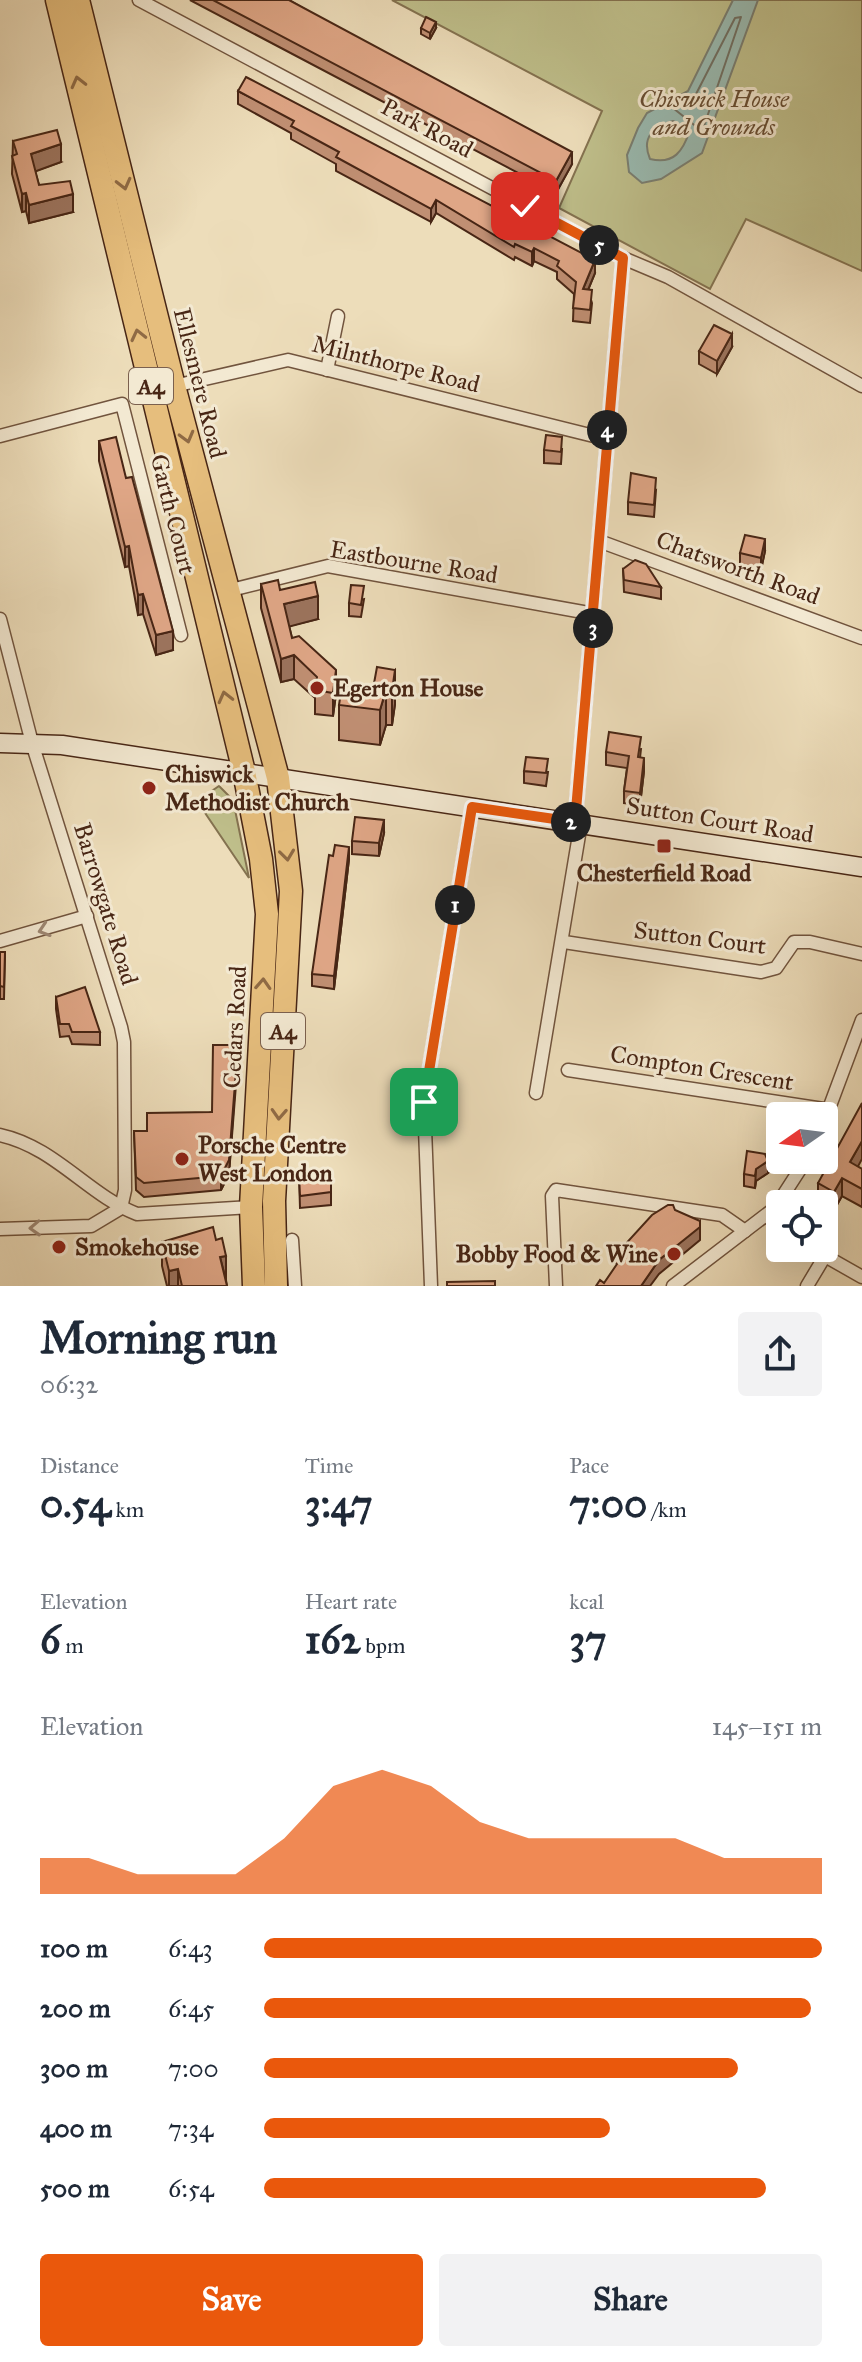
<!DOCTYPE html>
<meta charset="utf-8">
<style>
:root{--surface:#fff;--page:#f2f2f3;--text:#1f2937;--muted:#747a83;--accent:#ea580c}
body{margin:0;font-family:"IM FELL Great Primer",serif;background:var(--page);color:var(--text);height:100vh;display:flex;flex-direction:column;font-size:30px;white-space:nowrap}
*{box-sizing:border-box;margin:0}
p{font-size:26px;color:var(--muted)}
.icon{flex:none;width:44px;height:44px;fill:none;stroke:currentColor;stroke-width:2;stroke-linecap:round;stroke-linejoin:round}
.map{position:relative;height:1286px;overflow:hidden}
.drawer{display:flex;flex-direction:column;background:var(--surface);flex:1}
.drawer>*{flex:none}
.needle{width:52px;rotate:256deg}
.buttons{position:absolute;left:766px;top:1102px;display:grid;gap:16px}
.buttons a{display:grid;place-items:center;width:72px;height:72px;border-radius:8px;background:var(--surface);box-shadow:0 8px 32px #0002;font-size:40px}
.pin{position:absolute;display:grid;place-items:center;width:68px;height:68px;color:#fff;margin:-34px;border-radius:16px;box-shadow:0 4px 12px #0006}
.km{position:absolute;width:40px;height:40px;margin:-20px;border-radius:50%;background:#222;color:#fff;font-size:22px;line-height:40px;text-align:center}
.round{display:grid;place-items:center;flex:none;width:84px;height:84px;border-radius:8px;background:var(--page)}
.head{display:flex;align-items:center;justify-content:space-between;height:136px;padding:0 40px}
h1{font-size:44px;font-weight:800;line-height:60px}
.figures{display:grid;grid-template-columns:repeat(3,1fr);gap:12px;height:136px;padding:8px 40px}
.figures div{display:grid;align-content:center}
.figures b{font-size:40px;font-weight:800}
.figures small{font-size:22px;font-weight:400}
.figures p{font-size:22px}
.chart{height:224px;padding:16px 40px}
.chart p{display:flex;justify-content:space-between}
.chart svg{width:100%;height:144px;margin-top:8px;fill:var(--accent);opacity:.7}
.action{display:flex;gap:16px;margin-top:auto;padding:16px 40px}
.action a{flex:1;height:92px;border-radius:8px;background:var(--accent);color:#fff;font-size:32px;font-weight:800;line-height:92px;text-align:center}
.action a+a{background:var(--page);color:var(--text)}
ul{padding:0 40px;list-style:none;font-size:26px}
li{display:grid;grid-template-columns:128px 96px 1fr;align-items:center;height:60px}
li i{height:20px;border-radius:10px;background:var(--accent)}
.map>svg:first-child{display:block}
.green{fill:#bfbf8b;stroke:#847250;stroke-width:2}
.water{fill:#99bbb2;stroke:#797f73;stroke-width:2;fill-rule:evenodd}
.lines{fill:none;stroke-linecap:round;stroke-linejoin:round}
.shore{stroke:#707064;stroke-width:2}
.street-casing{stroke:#71543e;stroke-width:15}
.secondary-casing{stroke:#482615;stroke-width:21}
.highway-casing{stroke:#482615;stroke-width:25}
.street{stroke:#f3e9d2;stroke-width:12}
.secondary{stroke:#f3e9d2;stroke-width:18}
.highway{stroke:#e6be7d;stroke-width:22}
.wall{fill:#c08f73;stroke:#482615;stroke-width:2}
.shaded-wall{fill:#9c745e;stroke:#482615;stroke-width:2}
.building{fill:#dfa686;stroke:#482615;stroke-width:2}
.oneway{stroke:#8f6a44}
.oneway2{stroke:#9e8874}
.route-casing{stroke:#fff;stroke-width:16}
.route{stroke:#ea580c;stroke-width:10}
.poi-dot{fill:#8f2418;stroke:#f3e9d2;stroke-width:3}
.labels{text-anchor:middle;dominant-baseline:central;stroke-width:6;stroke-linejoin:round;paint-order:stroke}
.shield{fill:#f3e9d2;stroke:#7b604e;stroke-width:2}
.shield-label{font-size:22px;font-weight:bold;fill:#482615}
.park-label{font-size:24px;font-style:italic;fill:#664c32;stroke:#f3e9d2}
.street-label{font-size:24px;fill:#482615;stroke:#f3e9d2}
.poi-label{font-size:24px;font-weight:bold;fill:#482615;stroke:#f3e9d2;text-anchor:start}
</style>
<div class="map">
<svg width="862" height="1286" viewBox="0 0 862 1286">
<rect width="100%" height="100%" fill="#edddba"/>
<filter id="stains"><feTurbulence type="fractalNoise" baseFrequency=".0025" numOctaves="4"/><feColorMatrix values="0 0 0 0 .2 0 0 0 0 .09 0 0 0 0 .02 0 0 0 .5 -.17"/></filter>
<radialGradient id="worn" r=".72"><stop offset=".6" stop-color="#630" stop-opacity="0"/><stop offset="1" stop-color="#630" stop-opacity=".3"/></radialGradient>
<g class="green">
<polygon points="392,0 862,0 862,271 746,219 710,289 559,208 602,111"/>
<polygon points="219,786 233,800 249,878 197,801"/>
</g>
<path class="water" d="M733 0H758L702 153 661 179 642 183 629 172 627 155 638 128 647 113 688 91ZM673 121 690 130C683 151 674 165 650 159 641 138 653 126 673 121Z"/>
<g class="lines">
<polygon class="shore" points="741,17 704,126 698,128 673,108 695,96 735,18"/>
<defs>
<g id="street">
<polyline points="139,0 623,258 668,277 862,386"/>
<polyline points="327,370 338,316"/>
<polyline points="174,386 288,360 606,439"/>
<polyline points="0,436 122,404 181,635"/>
<polyline points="599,541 862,638"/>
<polyline points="227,591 328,566 594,614"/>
<polyline points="0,619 32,743 121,1027 124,1042 125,1190 121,1208"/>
<polyline points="575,822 623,258"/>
<polyline points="0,941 87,916"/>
<polyline points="564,942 761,972 776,968 794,942 810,942 862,954"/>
<polyline points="568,1070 830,1110"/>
<polyline points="536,1093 581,823"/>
<polyline points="824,1122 862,1020"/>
<path d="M0 1135C55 1147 88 1195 137 1214L251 1207"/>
<polyline points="767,1216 780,1228"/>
<polyline points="0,1229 91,1226 121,1208"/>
<polyline points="292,1240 295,1286"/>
<polyline points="811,1248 862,1277"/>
<polyline points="431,1286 424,1102 472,807"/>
<polyline points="556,1286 552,1196 556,1190 722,1215 745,1231"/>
<polyline points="673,1286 775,1208 806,1160"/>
<polyline points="807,1286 825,1256"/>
</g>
<polyline id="secondary" points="0,743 62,745 862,867"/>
<g id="highway">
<polyline points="57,0 244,772 261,859 267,914 251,1207 254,1286"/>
<polyline points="78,0 174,386 278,778 291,891 274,1201 276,1286"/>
</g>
</defs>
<use href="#street" class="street-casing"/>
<use href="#secondary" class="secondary-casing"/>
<use href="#highway" class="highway-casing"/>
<use href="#street" class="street"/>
<use href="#secondary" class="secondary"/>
<use href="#highway" class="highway"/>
</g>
<g class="wall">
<polygon points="190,0 289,0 572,164 556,193"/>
<polygon points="421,28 436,28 430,39 421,34"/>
<polygon points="238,91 595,273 588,290 592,303 590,323 573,321 574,294 557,279 557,272 534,261 532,266 515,257 514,260 436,213 431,222 336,171 336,164 291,139 291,133 238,104"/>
<polygon points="13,141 61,162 35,171 39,185 73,212 29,223 26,211 22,212 12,174"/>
<polygon points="732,347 717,374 699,364 699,351"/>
<polygon points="99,441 173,650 156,655 143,614 138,615 129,566 125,567 99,461"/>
<polygon points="562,449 561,464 544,463 544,450"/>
<polygon points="656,490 654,517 628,514 628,502"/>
<polygon points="765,551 761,570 740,565 740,553"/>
<polygon points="623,569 661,587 661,599 624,592"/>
<polygon points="261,584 280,590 318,619 289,626 292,638 336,694 333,716 315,714 315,698 294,679 281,682 261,608"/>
<polygon points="364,599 361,617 349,616 349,603"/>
<polygon points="395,670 395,704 392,725 386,725 380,745 339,740 339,705 373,689"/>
<polygon points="641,749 640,758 644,771 640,805 624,803 624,791 627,768 606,765 606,752"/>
<polygon points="524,771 548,772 546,786 524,783"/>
<polygon points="384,833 379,856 352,854 352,841"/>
<polygon points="349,859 334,989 312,986 312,974"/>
<polygon points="0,952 5,952 4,999 0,999"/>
<polygon points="56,997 100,1032 100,1045 72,1044 69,1036 60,1037 56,1009"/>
<polygon points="238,1059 229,1174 221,1190 144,1197 136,1190 134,1131 147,1131 212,1112"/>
<polygon points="858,1167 862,1169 862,1207 842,1196 834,1210 818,1201 818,1183"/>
<polygon points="768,1173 756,1181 755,1188 744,1186 744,1174"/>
<polygon points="299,1174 331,1178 331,1205 300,1208"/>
<polygon points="162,1242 226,1280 227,1286 167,1286 162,1266"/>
</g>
<g class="shaded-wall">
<polygon points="436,22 436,28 430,39 430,33"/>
<polygon points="61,144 61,162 31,173 31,154"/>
<polygon points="572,152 572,164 556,193 556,181"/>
<polygon points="26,193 26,211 22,212 22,194"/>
<polygon points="73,194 73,212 29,223 29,205"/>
<polygon points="436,200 436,213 431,222 431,209"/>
<polygon points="534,248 534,261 532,266 532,252"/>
<polygon points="595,260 595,273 583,302 583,289"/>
<polygon points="732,334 732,347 717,374 717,361"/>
<polygon points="765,539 765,551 761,570 761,558"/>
<polygon points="129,546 129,566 125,567 125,547"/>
<polygon points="143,594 143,614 138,615 138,595"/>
<polygon points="318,596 318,619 284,628 284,604"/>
<polygon points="173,631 173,650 156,655 156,635"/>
<polygon points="294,655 294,679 281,682 281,659"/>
<polygon points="336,670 336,694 333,716 333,693"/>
<polygon points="395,670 395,704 392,725 392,691"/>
<polygon points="386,690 386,725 380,745 380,710"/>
<polygon points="644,758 644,771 640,805 640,793"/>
<polygon points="384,820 384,833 379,856 379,843"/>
<polygon points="349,847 349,859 334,989 334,976"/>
<polygon points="238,1045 229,1174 221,1190 221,1176"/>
<polygon points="862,1141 862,1159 850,1181 850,1162"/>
<polygon points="768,1161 768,1173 756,1181 755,1188 756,1169"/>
<polygon points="842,1178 842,1196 834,1210 834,1192"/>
<polygon points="700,1221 700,1240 659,1274 650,1286 641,1286 659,1260"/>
<polygon points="226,1256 226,1280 220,1257"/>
<polygon points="178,1269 178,1286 169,1286 169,1271"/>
</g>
<g class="building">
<polygon points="213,0 289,0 572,152 556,181"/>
<polygon points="426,17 436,22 430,33 421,28"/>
<polygon points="246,77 595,260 583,289 592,290 590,310 573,308 576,282 557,266 559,261 534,248 532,252 515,244 514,247 436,200 431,209 336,157 339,152 291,126 294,121 238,91"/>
<polygon points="57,130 61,144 31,154 39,185 70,181 73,194 29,205 26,193 22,194 12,156 17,154 13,141"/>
<polygon points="714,325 732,334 717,361 699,351"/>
<polygon points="546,435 562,437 561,452 544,450"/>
<polygon points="116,437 126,478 132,477 173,631 156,635 143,594 138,595 129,546 125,547 99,441"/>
<polygon points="631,473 656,478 654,505 628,502"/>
<polygon points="745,535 765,539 761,558 740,553"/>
<polygon points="635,560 646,564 661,587 624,580 623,569"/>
<polygon points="278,580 280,590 315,582 318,596 284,604 292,638 299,636 336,670 333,693 315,690 317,677 294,655 281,659 261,584"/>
<polygon points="351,585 364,586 361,605 349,603"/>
<polygon points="377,667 395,670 392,691 386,690 380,710 339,705 342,685 373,689"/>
<polygon points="609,732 641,737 638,757 644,758 640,793 624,791 629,756 606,752"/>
<polygon points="526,757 548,759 546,773 524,771"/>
<polygon points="355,817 384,820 379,843 352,841"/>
<polygon points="335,845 349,847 334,976 312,974 329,855 333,856"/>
<polygon points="0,952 5,952 4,987 0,986"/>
<polygon points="85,987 100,1032 72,1032 69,1024 60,1024 56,997"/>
<polygon points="213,1045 238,1045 229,1160 221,1176 144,1183 136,1177 134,1131 147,1131 147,1113 212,1112"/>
<polygon points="862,1103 862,1141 850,1162 862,1169 862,1189 842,1178 834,1192 818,1183"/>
<polygon points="747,1151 765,1154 768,1161 756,1169 755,1176 744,1174"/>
<polygon points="299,1174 331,1178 331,1192 300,1196"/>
<polygon points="668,1205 673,1205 675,1210 700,1221 700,1227 659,1260 641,1286 596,1286 600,1280 604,1283 617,1264 613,1261 620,1250 652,1215"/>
<polygon points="213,1227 216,1240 222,1238 226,1256 220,1257 227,1286 182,1286 178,1269 169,1271 162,1242"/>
<polygon points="495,1281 495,1286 447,1286 447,1282"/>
</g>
<defs><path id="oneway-chevron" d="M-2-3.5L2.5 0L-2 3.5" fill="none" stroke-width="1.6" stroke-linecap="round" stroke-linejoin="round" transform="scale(2)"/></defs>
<g class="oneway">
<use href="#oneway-chevron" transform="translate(78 82) rotate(-104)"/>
<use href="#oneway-chevron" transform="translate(124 184) rotate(76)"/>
<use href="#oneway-chevron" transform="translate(138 335) rotate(-103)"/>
<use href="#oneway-chevron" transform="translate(187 437) rotate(75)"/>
<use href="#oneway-chevron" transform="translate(225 697) rotate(-104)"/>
<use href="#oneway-chevron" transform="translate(287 855) rotate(83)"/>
<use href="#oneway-chevron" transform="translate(263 984) rotate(-87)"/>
<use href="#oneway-chevron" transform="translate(279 1114) rotate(93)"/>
</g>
<g class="oneway2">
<use href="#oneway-chevron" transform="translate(44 930) rotate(162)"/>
<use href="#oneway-chevron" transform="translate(35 1228) rotate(178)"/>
</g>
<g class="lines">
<defs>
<polyline id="route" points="424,1102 472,807 575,822 623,258 525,206"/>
</defs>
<use href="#route" class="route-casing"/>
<use href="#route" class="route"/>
</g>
<g class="poi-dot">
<circle cx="317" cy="688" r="8"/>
<circle cx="149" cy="788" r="8"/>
<rect x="656" y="838" width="16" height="16" rx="4"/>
<circle cx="182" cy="1159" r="8"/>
<circle cx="59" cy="1247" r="8"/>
<circle cx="674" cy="1254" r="8"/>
</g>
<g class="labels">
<g class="shield">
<rect x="129" y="368" width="44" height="36" rx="6"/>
<rect x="261" y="1013" width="44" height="36" rx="6"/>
</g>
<g class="shield-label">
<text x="151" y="386">A4</text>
<text x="283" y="1031">A4</text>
</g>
<g class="park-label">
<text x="714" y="99">Chiswick House<tspan x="714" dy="28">and Grounds</tspan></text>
</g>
<g class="street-label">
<text transform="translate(427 128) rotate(28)">Park Road</text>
<text transform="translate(396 364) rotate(14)">Milnthorpe Road</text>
<text transform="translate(200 383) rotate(76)">Ellesmere Road</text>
<text transform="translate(173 514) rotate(76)">Garth Court</text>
<text transform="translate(414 562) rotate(9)">Eastbourne Road</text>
<text transform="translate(738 568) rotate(20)">Chatsworth Road</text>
<text transform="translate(720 820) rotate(9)">Sutton Court Road</text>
<text transform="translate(106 904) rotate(73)">Barrowgate Road</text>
<text transform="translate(700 938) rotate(7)">Sutton Court</text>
<text transform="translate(235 1027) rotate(-87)">Cedars Road</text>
<text transform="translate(702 1068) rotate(9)">Compton Crescent</text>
</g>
<g class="poi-label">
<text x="333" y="688">Egerton House</text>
<text x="165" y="774">Chiswick<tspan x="165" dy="28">Methodist Church</tspan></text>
<text x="664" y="873" text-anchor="middle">Chesterfield Road</text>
<text x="198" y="1145">Porsche Centre<tspan x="198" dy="28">West London</tspan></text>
<text x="75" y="1247">Smokehouse</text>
<text x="658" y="1254" text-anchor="end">Bobby Food &amp; Wine</text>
</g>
</g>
<rect width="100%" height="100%" filter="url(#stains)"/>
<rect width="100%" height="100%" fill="url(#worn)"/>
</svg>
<div class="buttons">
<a><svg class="needle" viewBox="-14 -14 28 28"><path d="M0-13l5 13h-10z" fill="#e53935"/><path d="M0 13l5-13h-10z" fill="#747a83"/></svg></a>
<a><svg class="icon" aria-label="locate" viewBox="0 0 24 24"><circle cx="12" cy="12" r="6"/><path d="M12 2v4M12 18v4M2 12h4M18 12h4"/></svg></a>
</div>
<div class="pin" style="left:424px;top:1102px;background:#1e9e55"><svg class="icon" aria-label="arrive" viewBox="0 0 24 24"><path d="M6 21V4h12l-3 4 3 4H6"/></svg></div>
<div class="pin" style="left:525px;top:206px;background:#d93025"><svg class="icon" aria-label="check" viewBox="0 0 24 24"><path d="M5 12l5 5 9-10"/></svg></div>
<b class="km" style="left:455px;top:905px">1</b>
<b class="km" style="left:571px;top:822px">2</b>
<b class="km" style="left:593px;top:628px">3</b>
<b class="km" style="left:607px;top:430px">4</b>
<b class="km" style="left:599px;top:245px">5</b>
</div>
<section class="drawer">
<div class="head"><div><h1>Morning run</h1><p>06:32</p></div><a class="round"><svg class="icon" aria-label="share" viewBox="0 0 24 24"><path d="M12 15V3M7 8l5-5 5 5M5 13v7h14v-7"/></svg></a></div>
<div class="figures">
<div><p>Distance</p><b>0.54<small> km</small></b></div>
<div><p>Time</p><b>3:47</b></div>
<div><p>Pace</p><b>7:00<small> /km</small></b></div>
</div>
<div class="figures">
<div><p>Elevation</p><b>6<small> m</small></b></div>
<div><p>Heart rate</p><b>162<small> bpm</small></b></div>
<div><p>kcal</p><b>37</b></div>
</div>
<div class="chart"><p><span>Elevation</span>145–151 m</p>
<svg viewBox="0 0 160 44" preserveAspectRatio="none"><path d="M0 44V33L10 33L20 38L30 38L40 38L50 27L60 11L70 6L80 11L90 22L100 27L110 27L120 27L130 27L140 33L150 33L160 33V44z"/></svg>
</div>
<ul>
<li><b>100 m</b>6:43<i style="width:100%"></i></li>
<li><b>200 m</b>6:45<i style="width:98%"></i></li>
<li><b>300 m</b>7:00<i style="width:85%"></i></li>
<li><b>400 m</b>7:34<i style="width:62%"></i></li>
<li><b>500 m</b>6:54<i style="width:90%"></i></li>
</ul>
<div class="action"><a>Save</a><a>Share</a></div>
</section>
